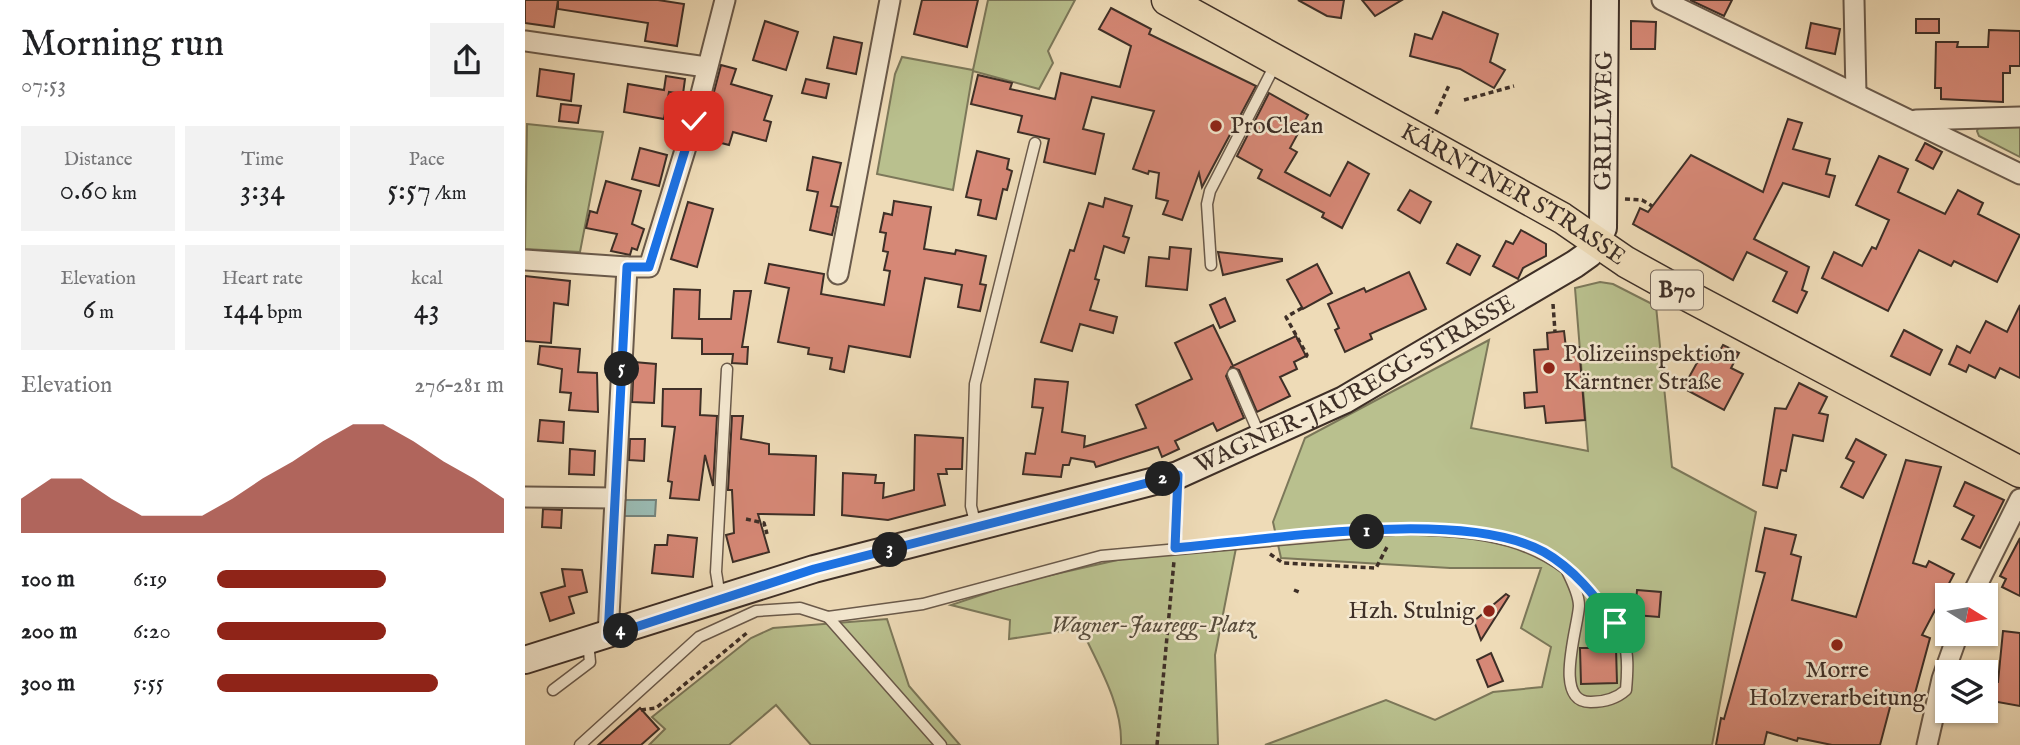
<!DOCTYPE html>
<meta charset="utf-8">
<style>
:root{--surface:#fff;--page:#f2f2f2;--text:#202124;--muted:#757577;--accent:#8f2418}
body{margin:0;font-family:"IM FELL English",serif;background:var(--page);color:var(--text);height:100vh;display:flex;flex-direction:column;font-size:26px;white-space:nowrap}
*{box-sizing:border-box;margin:0}
p{font-size:23px;color:var(--muted)}
.icon{flex:none;width:38px;height:38px;fill:none;stroke:currentColor;stroke-width:2;stroke-linecap:round;stroke-linejoin:round}
.map{position:relative;flex:1;overflow:hidden}
.panel{display:flex;flex-direction:column;background:var(--surface);width:525px}
.panel>*{flex:none}
.needle{width:46px;rotate:101deg}
.tools{position:absolute;left:1410px;top:583px;display:grid;gap:14px}
.tools a{display:grid;place-items:center;width:63px;height:63px;border-radius:0px;background:var(--surface);box-shadow:0 2px 5px #0004;font-size:35px}
.pin{position:absolute;display:grid;place-items:center;width:60px;height:60px;color:#fff;margin:-30px;border-radius:14px;box-shadow:0 4px 10px #0006}
.km{position:absolute;width:35px;height:35px;margin:-18px;border-radius:50%;background:#222;color:#fff;font-size:19px;line-height:35px;text-align:center}
.round{display:grid;place-items:center;flex:none;width:74px;height:74px;border-radius:0px;background:var(--page)}
.summary{display:flex;align-items:center;justify-content:space-between;height:119px;padding:0 21px}
h1{font-size:38px;font-weight:600;line-height:52px}
.stats{display:grid;grid-template-columns:repeat(3,1fr);gap:10px;height:119px;padding:7px 21px}
.stats div{display:grid;align-content:center;border-radius:0px;background:var(--page);text-align:center}
.stats b{font-size:30px;font-weight:600}
.stats small{font-size:19px;font-weight:400}
.stats p{font-size:19px}
.chart{height:196px;padding:14px 21px}
.chart p{display:flex;justify-content:space-between}
.chart svg{width:100%;height:126px;margin-top:7px;fill:var(--accent);opacity:.7}
ul{padding:0 21px;list-style:none;font-size:23px}
li{display:grid;grid-template-columns:112px 84px 1fr;align-items:center;height:52px}
li i{height:18px;border-radius:9px;background:var(--accent)}
main{display:flex;flex:1;min-height:0}
.map>svg:first-child{display:block}
.green{fill:#b9c08e;stroke:#7c785a;stroke-width:2}
.water{fill:#9abbb3;stroke:#75837b;stroke-width:2}
.building{fill:#d68876;stroke:#3e2f27;stroke-width:2}
.lines{fill:none;stroke-linecap:round;stroke-linejoin:round}
.lane-casing{stroke:#6a5a4b;stroke-width:13}
.street-casing{stroke:#6a5a4b;stroke-width:23}
.secondary-casing{stroke:#3e2f27;stroke-width:30}
.primary-casing{stroke:#3e2f27;stroke-width:33}
.path{stroke:#3e2f27;stroke-width:3.5;stroke-dasharray:5 3.5;stroke-linecap:butt}
.lane{stroke:#f4e8d0;stroke-width:10}
.street{stroke:#f4e8d0;stroke-width:19}
.secondary{stroke:#f4e8d0;stroke-width:26}
.primary{stroke:#eedbb7;stroke-width:30}
.route-casing{stroke:#fff;stroke-width:14}
.route{stroke:#1a73e8;stroke-width:9}
.poi-dot{fill:#8f2418;stroke:#f4e8d0;stroke-width:2.5}
.labels{text-anchor:middle;dominant-baseline:central;stroke-width:5;stroke-linejoin:round;paint-order:stroke}
.shield{fill:#f4e8d0;stroke:#75665a;stroke-width:2}
.shield-label{font-size:23px;font-weight:bold;fill:#3e2f27}
.street-label{font-size:24px;fill:#3e2f27;stroke:#f4e8d0}
.poi-label{font-size:24px;fill:#3e2f27;stroke:#f4e8d0;text-anchor:start}
.park-label{font-size:24px;font-style:italic;fill:#574c3c;stroke:#f4e8d0}
</style>
<main>
<section class="panel">
<div class="summary"><div><h1>Morning run</h1><p>07:53</p></div><a class="round"><svg class="icon" aria-label="share" viewBox="0 0 24 24"><path d="M12 15V3M7 8l5-5 5 5M5 13v7h14v-7"/></svg></a></div>
<div class="stats">
<div><p>Distance</p><b>0.60<small> km</small></b></div>
<div><p>Time</p><b>3:34</b></div>
<div><p>Pace</p><b>5:57<small> /km</small></b></div>
</div>
<div class="stats">
<div><p>Elevation</p><b>6<small> m</small></b></div>
<div><p>Heart rate</p><b>144<small> bpm</small></b></div>
<div><p>kcal</p><b>43</b></div>
</div>
<div class="chart"><p><span>Elevation</span>276–281 m</p>
<svg viewBox="0 0 160 44" preserveAspectRatio="none"><path d="M0 44V32L10 25L20 25L30 32L40 38L50 38L60 38L70 32L80 25L90 19L100 12L110 6L120 6L130 12L140 19L150 25L160 32V44z"/></svg>
</div>
<ul>
<li><b>100 m</b>6:19<i style="width:59%"></i></li>
<li><b>200 m</b>6:20<i style="width:59%"></i></li>
<li><b>300 m</b>5:55<i style="width:77%"></i></li>
</ul>
</section>
<div class="map">
<svg width="1495" height="745" viewBox="0 0 1495 745">
<rect width="100%" height="100%" fill="#eedbb7"/>
<filter id="stains"><feTurbulence type="fractalNoise" baseFrequency=".00286" numOctaves="4"/><feColorMatrix values="0 0 0 0 .2 0 0 0 0 .09 0 0 0 0 .02 0 0 0 .5 -.17"/></filter>
<radialGradient id="worn" r=".72"><stop offset=".6" stop-color="#630" stop-opacity="0"/><stop offset="1" stop-color="#630" stop-opacity=".3"/></radialGradient>
<g class="green">
<polygon points="463,0 550,0 523,51 528,63 514,89 448,71 428,190 352,174 370,74 377,57 448,70"/>
<polygon points="1495,123 1495,157 1454,136 1452,131 1454,126"/>
<polygon points="2,124 78,132 55,252 0,249"/>
<polygon points="1075,282 1088,284 1131,306 1147,467 1231,512 1187,745 740,745 861,700 910,720 968,692 1017,687 1026,647 996,628 1016,568 925,568 756,558 748,522 780,438 964,340 946,428 1063,451 1050,288"/>
<path d="M711 548 690 655 693 745H596C598 705 572 663 556 628L484 639 485 620 426 605 495 582 597 559Z"/>
<polygon points="362,619 384,686 435,745 286,745 251,705 204,745 124,745 140,729 127,717 226,638 248,628"/>
</g>
<polygon class="water" points="98,500 131,500 130,516 98,516"/>
<g class="building">
<polygon points="0,0 33,0 29,27 0,23"/>
<polygon points="33,0 133,0 159,4 152,46 120,41 123,23 33,9"/>
<polygon points="397,0 453,0 442,47 389,34"/>
<polygon points="773,0 819,0 816,18 802,16"/>
<polygon points="837,0 877,0 850,16"/>
<polygon points="1165,0 1207,0 1199,16"/>
<polygon points="586,8 626,29 624,34 731,86 677,187 674,173 657,220 638,214 643,201 631,198 634,173 624,171 623,174 608,169 629,111 567,97 558,129 579,134 570,174 519,162 524,139 493,132 497,116 446,104 453,75 487,83 485,89 530,99 536,73 595,87 606,46 574,29"/>
<polygon points="918,12 973,34 965,62 980,70 969,88 935,69 885,56 890,34 907,39"/>
<rect x="1391" y="19" width="23" height="14"/>
<polygon points="240,21 273,32 261,70 228,60"/>
<polygon points="1106,21 1131,22 1130,49 1106,49"/>
<polygon points="1286,23 1315,29 1310,54 1281,48"/>
<polygon points="1464,30 1495,31 1495,66 1485,66 1485,73 1478,73 1478,102 1416,99 1416,88 1410,88 1411,42 1433,42 1432,47 1463,47"/>
<polygon points="309,37 337,43 331,74 302,68"/>
<polygon points="196,65 211,69 206,84 247,96 239,120 246,122 241,141 208,132 204,145 177,138"/>
<polygon points="15,69 49,74 46,101 12,96"/>
<polygon points="141,76 160,79 158,94 144,92 139,119 99,112 103,84 139,90"/>
<polygon points="281,79 304,84 301,98 277,93"/>
<polygon points="744,93 783,115 765,148 772,152 760,172 805,196 823,162 844,174 817,228 797,217 799,213 733,178 737,170 712,156"/>
<polygon points="36,104 56,106 53,123 34,121"/>
<polygon points="1263,119 1277,123 1268,149 1305,159 1301,174 1310,176 1304,197 1258,183 1229,239 1284,267 1277,290 1282,292 1272,313 1248,301 1262,272 1222,252 1208,280 1108,224 1115,208 1123,212 1166,155 1238,192"/>
<polygon points="1400,143 1417,152 1408,169 1391,160"/>
<polygon points="115,148 142,155 134,186 107,179"/>
<polygon points="452,151 484,159 482,169 487,171 482,190 478,189 471,219 453,215 456,200 441,197"/>
<polygon points="1354,156 1383,169 1373,192 1420,214 1433,190 1458,203 1453,214 1495,235 1472,282 1429,261 1426,266 1394,250 1363,311 1297,278 1309,252 1337,266 1347,247 1351,249 1364,220 1331,205"/>
<polygon points="288,157 316,163 306,206 313,207 307,235 285,230 293,192 282,190"/>
<polygon points="81,181 116,191 107,224 119,229 112,250 107,248 105,255 86,251 92,234 61,228 65,211 72,213"/>
<polygon points="885,190 906,202 895,223 873,210"/>
<polygon points="580,198 607,206 598,236 604,238 599,253 579,246 570,279 574,280 565,310 592,317 588,333 555,324 547,351 516,342 545,250 549,251 564,203 578,207"/>
<polygon points="369,201 406,207 399,249 430,254 431,250 461,256 455,284 461,285 455,311 433,307 437,285 400,278 385,357 324,346 319,372 305,369 307,358 283,354 284,348 253,342 264,288 240,283 244,264 299,274 296,294 359,305 365,271 359,270 363,252 358,251 361,233 355,232 359,213 367,215"/>
<polygon points="163,202 188,209 172,267 146,259"/>
<polygon points="996,230 1021,244 1021,256 998,268 993,279 968,266 981,241 988,244"/>
<polygon points="932,244 955,256 945,275 922,263"/>
<polygon points="645,247 666,249 662,290 621,286 624,257 644,259"/>
<polygon points="693,252 757,259 757,261 698,275"/>
<polygon points="792,264 807,293 778,309 762,280"/>
<polygon points="884,272 901,309 845,334 847,339 820,352 810,330 814,328 803,304 839,288 841,292"/>
<polygon points="0,276 45,281 43,305 29,303 26,343 0,341"/>
<polygon points="149,289 175,290 174,319 206,319 209,291 226,291 217,347 223,347 222,364 207,363 208,354 177,354 177,339 147,338"/>
<polygon points="700,298 710,321 695,328 685,305"/>
<polygon points="1495,305 1495,378 1475,368 1470,378 1444,365 1441,372 1424,364 1432,346 1445,353 1461,321 1482,332"/>
<polygon points="688,325 708,366 771,336 781,356 769,362 772,369 755,377 765,396 732,412 714,370 706,367 701,376 719,418 692,431 688,423 650,441 654,449 637,457 633,447 571,467 569,462 546,458 544,465 538,465 536,477 498,474 501,453 510,454 518,408 507,407 510,379 543,382 537,432 560,436 559,447 592,437 621,428 611,405 667,379 650,343"/>
<polygon points="1379,330 1417,350 1405,375 1366,356"/>
<polygon points="1039,331 1041,348 1054,347 1060,420 1021,423 1019,406 1000,408 999,393 1012,392 1009,350 1023,349 1022,333"/>
<polygon points="1198,345 1214,353 1206,368 1218,374 1199,410 1158,388 1178,352 1190,359"/>
<polygon points="15,346 55,349 53,372 72,373 73,412 44,410 46,393 35,392 37,369 13,364"/>
<polygon points="109,362 131,364 129,403 107,402"/>
<polygon points="1274,383 1302,397 1294,413 1303,415 1298,441 1268,435 1261,471 1256,470 1252,488 1238,485 1250,408 1261,409"/>
<polygon points="138,389 176,389 175,415 192,416 188,486 180,455 174,500 145,498 147,482 143,481 150,427 137,426"/>
<polygon points="207,416 218,416 216,439 244,444 244,454 291,456 289,515 233,514 244,552 208,562 201,535 209,533 207,490 203,490"/>
<polygon points="15,420 39,422 38,443 13,441"/>
<polygon points="390,435 438,438 437,469 421,469 422,474 413,474 420,505 363,520 317,515 318,473 351,475 350,483 359,483 358,498 389,490"/>
<polygon points="105,439 120,439 119,461 104,460"/>
<polygon points="1331,439 1361,455 1338,498 1316,487 1329,462 1321,458"/>
<polygon points="45,449 70,451 69,475 44,474"/>
<polygon points="1381,460 1416,467 1388,563 1401,567 1404,561 1429,574 1397,635 1405,638 1389,697 1369,692 1355,745 1307,745 1273,738 1272,741 1242,732 1239,745 1191,745 1196,718 1199,719 1240,573 1231,571 1240,528 1271,535 1266,554 1276,557 1267,600 1331,617"/>
<polygon points="1440,482 1479,500 1455,548 1437,539 1449,516 1429,506"/>
<polygon points="18,509 37,510 36,528 17,527"/>
<polygon points="143,535 172,538 168,577 127,573 130,545 142,545"/>
<polygon points="1495,538 1495,596 1477,587 1481,579 1475,576"/>
<polygon points="37,569 57,570 62,592 44,597 49,613 25,621 16,593 40,586"/>
<polygon points="1112,590 1136,592 1134,617 1110,615"/>
<polygon points="981,594 984,596 956,640 949,621"/>
<polygon points="1082,629 1083,648 1091,648 1092,683 1056,684 1055,648 1064,648 1063,630"/>
<polygon points="1478,631 1495,633 1495,706 1467,701 1471,682 1473,682"/>
<polygon points="966,653 978,681 963,687 952,660"/>
<polygon points="115,708 134,729 116,745 73,745"/>
</g>
<g class="lines">
<defs>
<g id="lane">
<polyline points="686,265 682,204 685,191 750,65"/>
<polyline points="708,374 735,436"/>
<polyline points="451,526 446,506 450,384 510,143"/>
<polyline points="650,548 653,476"/>
<polyline points="195,597 191,572 202,369"/>
<polyline points="303,617 416,745"/>
<polyline points="28,690 65,662 63,642"/>
<path d="M55 745 174 637 231 611 275 608 303 617 398 604 576 556 876 529C954 531 1022 535 1074 602 1101 637 1105 645 1101 690 1091 699 1080 702 1066 702 1027 703 1053 628 1054 606 1054 593 1045 577 1039 565"/>
</g>
<g id="street">
<polyline points="1137,0 1495,174"/>
<polyline points="1329,0 1331,94"/>
<polyline points="0,41 181,67"/>
<polyline points="1391,120 1495,117"/>
<polyline points="0,260 102,267"/>
<polyline points="313,274 365,0"/>
<polyline points="0,497 90,498"/>
<polyline points="1447,595 1495,499"/>
<polyline points="83,636 102,267 124,267 169,121 200,0"/>
<polyline points="1402,745 1417,679 1433,634"/>
</g>
<g id="secondary">
<path id="s1" d="M0 660 289 569 653 475 819 400 1050 264 1064 254 1078 228 1080 0"/>
</g>
<g id="primary">
<path id="s2" d="M642 0 1037 218 1101 262 1148 288 1495 472"/>
</g>
</defs>
<use href="#lane" class="lane-casing"/>
<use href="#street" class="street-casing"/>
<use href="#secondary" class="secondary-casing"/>
<use href="#primary" class="primary-casing"/>
<g class="path">
<polyline points="939,100 989,86"/>
<polyline points="911,114 925,83"/>
<polyline points="1100,199 1117,200 1127,206"/>
<polyline points="1028,304 1030,332"/>
<polyline points="777,308 761,317 782,355 779,360"/>
<polyline points="221,519 239,523 242,534"/>
<polyline points="745,554 758,563 851,568 863,545"/>
<polyline points="769,590 774,592"/>
<polyline points="116,710 131,708 223,632"/>
<polyline points="632,745 649,561"/>
</g>
<use href="#lane" class="lane"/>
<use href="#street" class="street"/>
<use href="#secondary" class="secondary"/>
<use href="#primary" class="primary"/>
</g>
<g class="lines">
<defs>
<path id="route" d="M169 121 124 267H102L83 636 289 569 653 475 650 548C744 540 937 507 1019 552 1049 569 1070 596 1090 623"/>
</defs>
<use href="#route" class="route-casing"/>
<use href="#route" class="route"/>
</g>
<g class="poi-dot">
<circle cx="691" cy="126" r="7"/>
<circle cx="1024" cy="368" r="7"/>
<circle cx="964" cy="611" r="7"/>
<circle cx="1312" cy="645" r="7"/>
</g>
<g class="labels">
<rect class="shield" x="1126" y="270.5" width="52" height="39" rx="5"/>
<g class="shield-label">
<text x="1152" y="290">B70</text>
</g>
<g class="street-label">
<text stroke="none"><textPath href="#s1" startOffset="1283">GRILLWEG</textPath></text>
<text stroke="none"><textPath href="#s2" startOffset="397">KÄRNTNER STRASSE</textPath></text>
<text stroke="none"><textPath href="#s1" startOffset="878">WAGNER-JAUREGG-STRASSE</textPath></text>
</g>
<g class="poi-label">
<text x="705" y="126">ProClean</text>
<text x="1038" y="354">Polizeiinspektion<tspan x="1038" dy="28">Kärntner Straße</tspan></text>
<text x="950" y="611" text-anchor="end">Hzh. Stulnig</text>
<text x="1312" y="670" text-anchor="middle">Morre<tspan x="1312" dy="28">Holzverarbeitung</tspan></text>
</g>
<g class="park-label">
<text x="628" y="625">Wagner-Jauregg-Platz</text>
</g>
</g>
<rect width="100%" height="100%" filter="url(#stains)"/>
<rect width="100%" height="100%" fill="url(#worn)"/>
</svg>
<div class="tools">
<a><svg class="needle" viewBox="-14 -14 28 28"><path d="M0-13l5 13h-10z" fill="#e53935"/><path d="M0 13l5-13h-10z" fill="#757577"/></svg></a>
<a><svg class="icon" aria-label="layers" viewBox="0 0 24 24"><path d="M12 4l9 5-9 5-9-5zM3 14l9 5 9-5"/></svg></a>
</div>
<div class="pin" style="left:1090px;top:623px;background:#1e9e55"><svg class="icon" aria-label="arrive" viewBox="0 0 24 24"><path d="M6 21V4h12l-3 4 3 4H6"/></svg></div>
<div class="pin" style="left:169px;top:121px;background:#d93025"><svg class="icon" aria-label="check" viewBox="0 0 24 24"><path d="M5 12l5 5 9-10"/></svg></div>
<b class="km" style="left:842px;top:532px">1</b>
<b class="km" style="left:638px;top:479px">2</b>
<b class="km" style="left:365px;top:550px">3</b>
<b class="km" style="left:96px;top:631px">4</b>
<b class="km" style="left:97px;top:369px">5</b>
</div>
</main>
